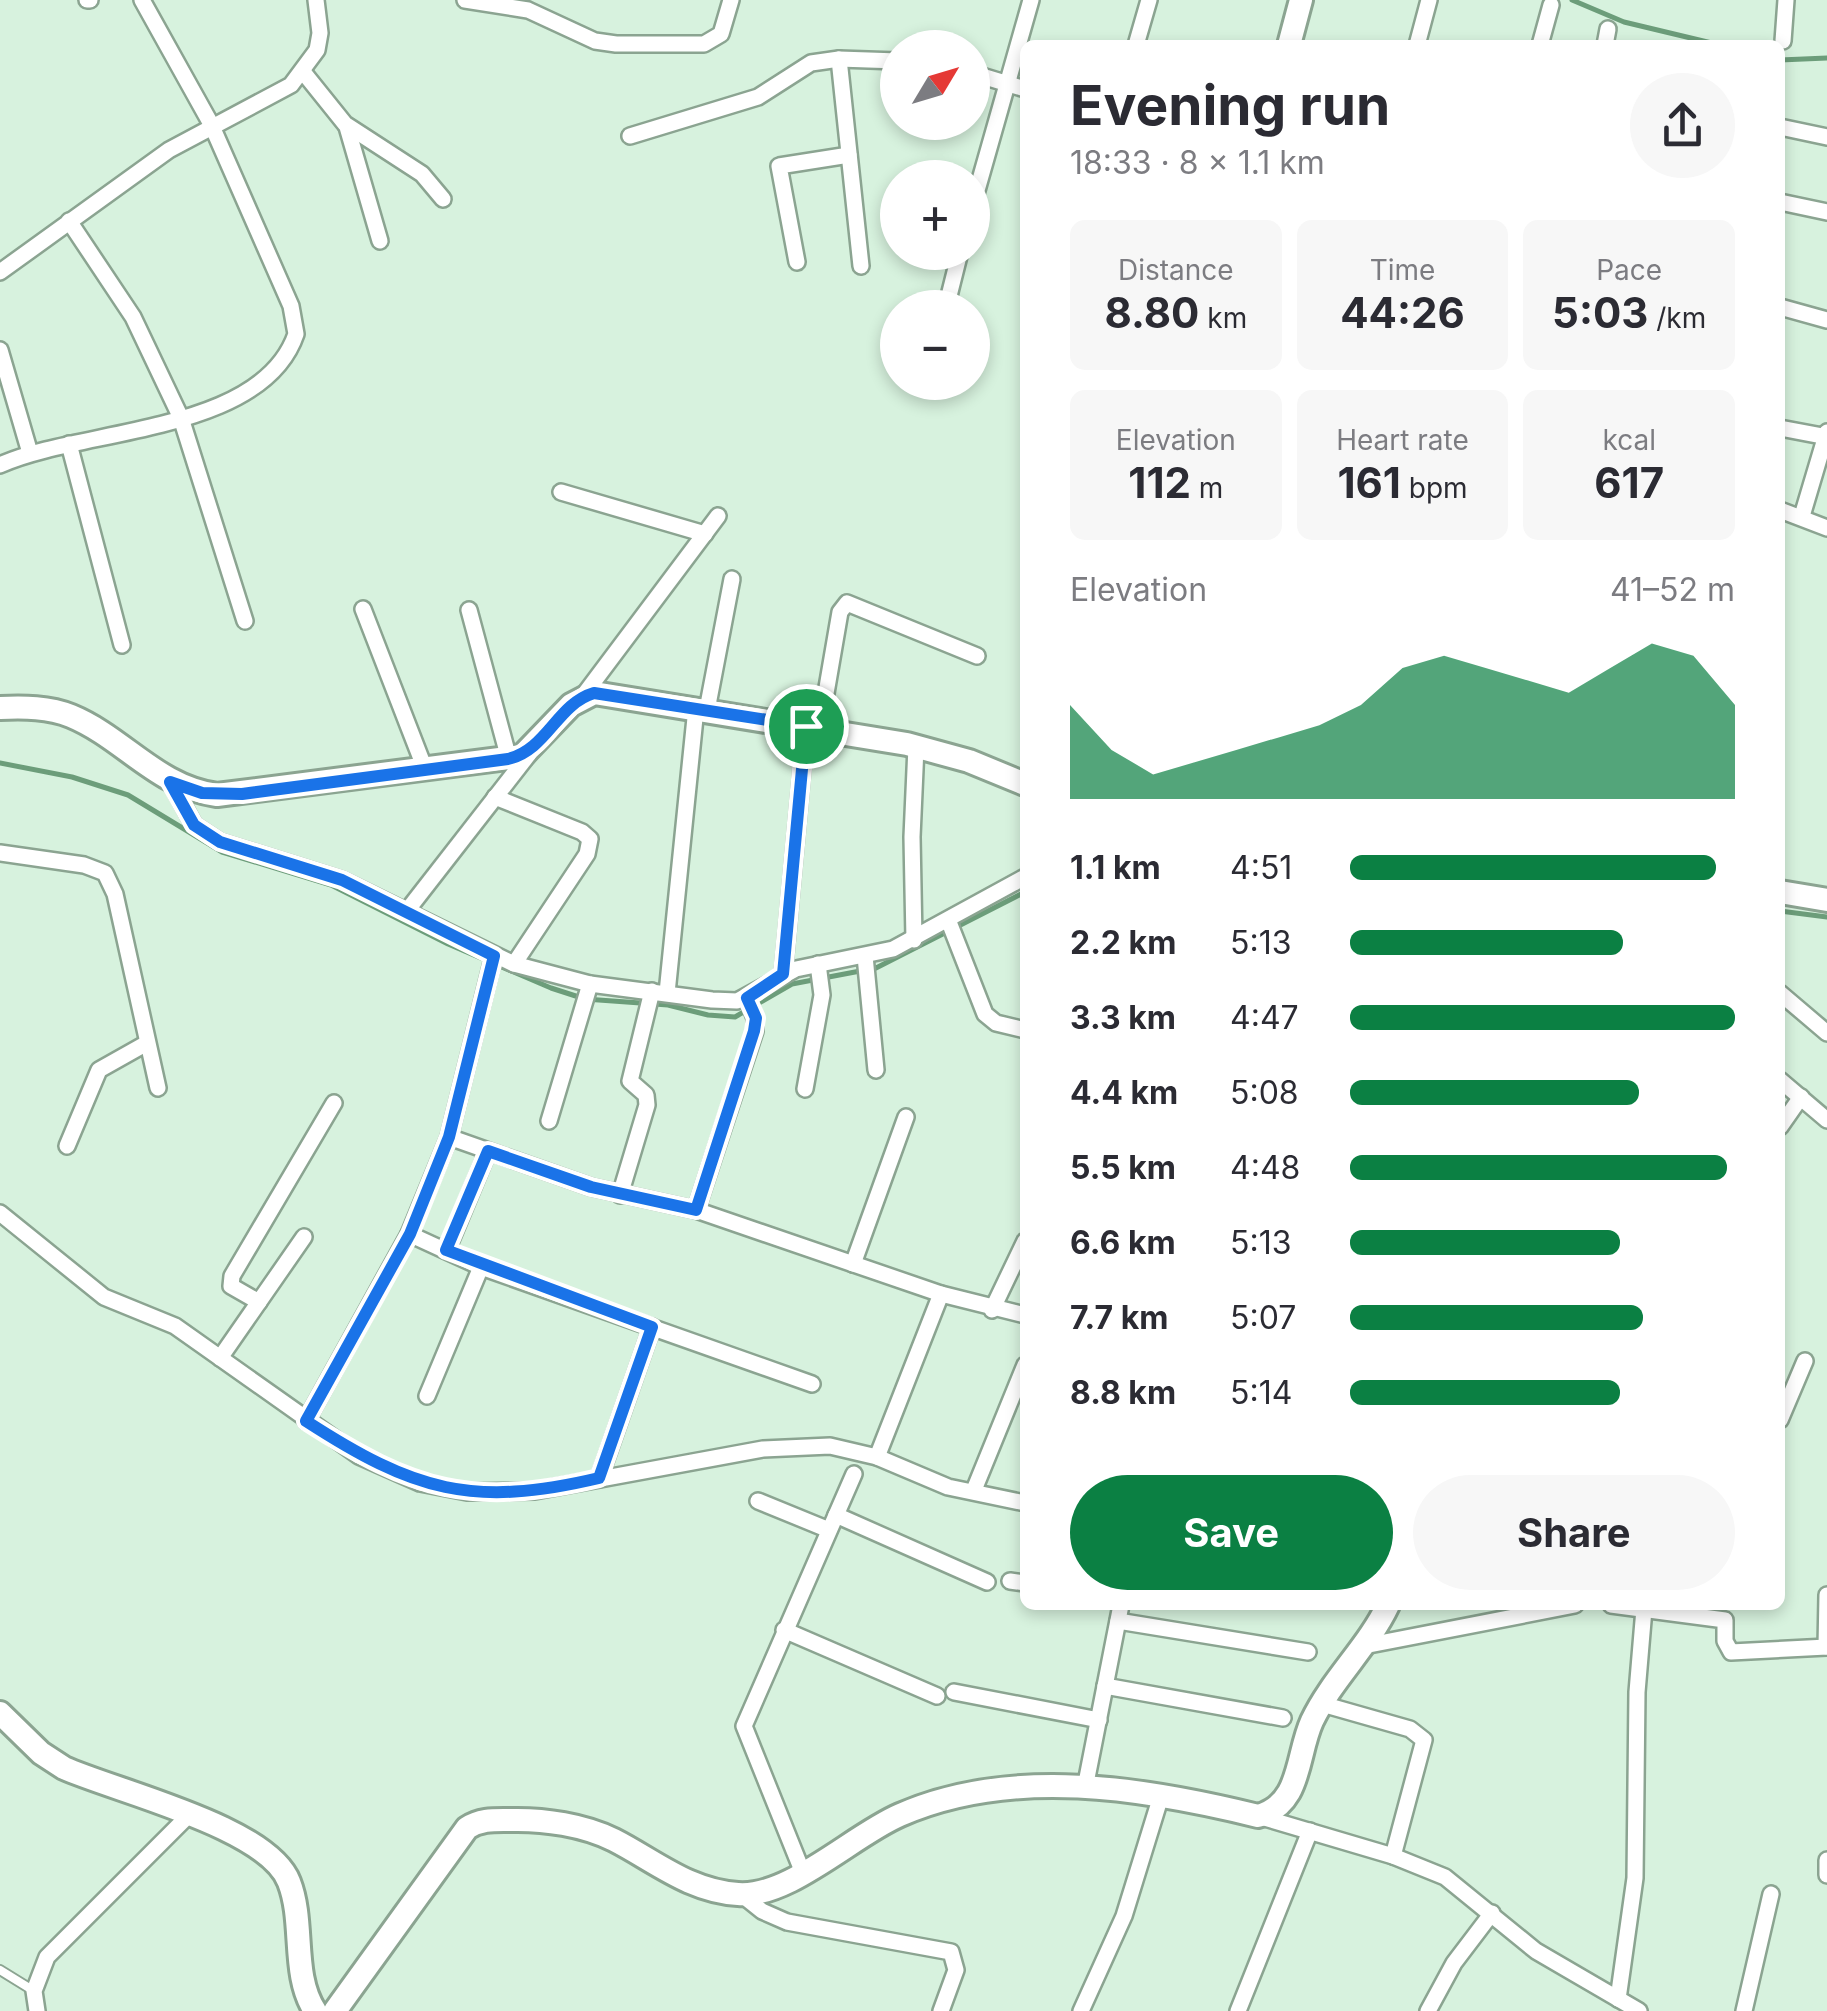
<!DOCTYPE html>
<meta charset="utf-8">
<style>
:root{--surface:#fff;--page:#f7f7f7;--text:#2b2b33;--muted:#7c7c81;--accent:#0b8043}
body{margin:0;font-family:Inter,sans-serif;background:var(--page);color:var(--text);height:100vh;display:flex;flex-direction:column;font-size:38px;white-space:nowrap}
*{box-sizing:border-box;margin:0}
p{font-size:32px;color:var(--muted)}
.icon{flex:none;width:55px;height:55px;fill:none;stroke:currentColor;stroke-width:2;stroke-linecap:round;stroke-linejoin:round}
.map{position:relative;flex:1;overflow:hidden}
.panel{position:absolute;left:1020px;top:40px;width:765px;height:1570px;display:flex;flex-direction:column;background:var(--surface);border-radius:15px;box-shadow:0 5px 15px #0003}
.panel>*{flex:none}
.needle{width:65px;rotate:52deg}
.buttons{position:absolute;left:880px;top:30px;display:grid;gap:20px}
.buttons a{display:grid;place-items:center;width:110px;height:110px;border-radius:50%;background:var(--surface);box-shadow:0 5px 15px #0003;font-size:50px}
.pin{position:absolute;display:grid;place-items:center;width:85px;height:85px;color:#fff;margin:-42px;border:5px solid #fff;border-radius:50%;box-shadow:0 2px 10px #0007}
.round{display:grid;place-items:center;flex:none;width:105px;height:105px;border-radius:52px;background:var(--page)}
.headline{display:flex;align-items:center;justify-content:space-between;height:170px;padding:0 50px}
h1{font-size:55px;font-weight:700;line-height:75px}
.figures{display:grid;grid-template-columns:repeat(3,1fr);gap:15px;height:170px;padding:10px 50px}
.figures div{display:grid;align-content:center;border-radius:15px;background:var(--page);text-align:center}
.figures b{font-size:42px;font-weight:700}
.figures small{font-size:28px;font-weight:400}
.figures p{font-size:28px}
.chart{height:280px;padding:20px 50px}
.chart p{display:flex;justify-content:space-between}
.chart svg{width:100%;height:180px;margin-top:10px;fill:var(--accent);opacity:.7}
.cta{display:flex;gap:20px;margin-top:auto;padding:20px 50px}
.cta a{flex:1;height:115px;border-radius:60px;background:var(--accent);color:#fff;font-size:40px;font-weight:700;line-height:115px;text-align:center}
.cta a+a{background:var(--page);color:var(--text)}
ul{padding:0 50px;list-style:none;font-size:32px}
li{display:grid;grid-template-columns:160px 120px 1fr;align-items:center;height:75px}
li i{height:25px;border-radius:12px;background:var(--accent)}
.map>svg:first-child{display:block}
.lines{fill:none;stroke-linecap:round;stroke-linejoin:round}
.stream{stroke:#6c9d7a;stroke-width:5}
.lane-casing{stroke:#8ba491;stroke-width:12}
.street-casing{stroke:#8ba491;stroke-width:20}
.secondary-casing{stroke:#8ba491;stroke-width:28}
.lane{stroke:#fff;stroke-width:8}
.street{stroke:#fff;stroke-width:15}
.secondary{stroke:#fff;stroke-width:22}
.route-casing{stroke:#fff;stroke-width:20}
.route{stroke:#1a73e8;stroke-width:12}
</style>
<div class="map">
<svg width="1827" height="2011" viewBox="0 0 1827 2011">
<rect width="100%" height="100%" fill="#d7f2de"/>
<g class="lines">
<g class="stream">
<polyline points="1572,0 1624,22 1720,45"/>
<polyline points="1780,60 1827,58"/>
<polyline points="0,763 72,777 128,795 222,852 331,885 448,944 551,988 585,999 668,1005 708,1015 735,1017 792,984 876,968 1025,892"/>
<polyline points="1780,911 1827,917"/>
</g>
<defs>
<polyline id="lane" points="0,1970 34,1991"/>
<g id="street">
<polyline points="87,0 90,0"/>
<polyline points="465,0 528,10 595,41 616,44 704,44 721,34 731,0"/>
<polyline points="1783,41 1786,0"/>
<polyline points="1136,45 1149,0"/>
<polyline points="1417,45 1429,0"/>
<polyline points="1540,45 1551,5"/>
<polyline points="1605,45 1608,29"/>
<polyline points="839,59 861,266"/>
<polyline points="304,73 345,124 422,174 443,199"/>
<polyline points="972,73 1025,89"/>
<polyline points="347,127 380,241"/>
<polyline points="1780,127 1827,137"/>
<polyline points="630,136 758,97 811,63 839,59 898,61"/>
<polyline points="1780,202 1827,212"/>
<polyline points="972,208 1031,0"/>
<polyline points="69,221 133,317 181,418 245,621"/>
<polyline points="797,262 779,166 849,155"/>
<polyline points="0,272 169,150 291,85 317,50 320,33 316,0"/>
<polyline points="1780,307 1827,320"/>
<polyline points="946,308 960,252"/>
<polyline points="0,350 30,453"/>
<polyline points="1780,428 1827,437"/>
<polyline points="69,444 122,645"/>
<path d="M0 465C82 428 262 434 296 334L291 306 211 124 142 0"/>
<polyline points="561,492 705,534"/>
<polyline points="1780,510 1827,528"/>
<polyline points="1802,516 1827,432"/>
<polyline points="363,609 425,769"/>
<polyline points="469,610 509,759"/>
<polyline points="583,696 718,516"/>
<polyline points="707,710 732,579"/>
<polyline points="820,728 840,612 847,603 977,656"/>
<polyline points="170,781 194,825 220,842 342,880 514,964 590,984 712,1000 737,1001 796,969 893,949 1025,877"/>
<polyline points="495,797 582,832 590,839 587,854 514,964"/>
<polyline points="0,853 84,865 105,873 115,894 158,1088"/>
<polyline points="406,912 529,754"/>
<polyline points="949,922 985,1014 996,1023 1025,1030"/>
<polyline points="914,940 912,837 916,747"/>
<polyline points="865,956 876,1070"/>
<polyline points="783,975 806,726"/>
<polyline points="667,993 696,708"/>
<polyline points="1780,993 1827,1033"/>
<polyline points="1780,1080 1827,1120"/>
<polyline points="805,1089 822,995 818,964"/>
<polyline points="549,1121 590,984"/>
<polyline points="1780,1127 1801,1097"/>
<polyline points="449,1137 591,1187 696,1210 941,1294 1025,1315"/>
<polyline points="67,1146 99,1070 147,1043"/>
<polyline points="620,1195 647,1105 646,1095 630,1081 652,991"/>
<polyline points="696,1210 755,1031 755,1018 747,998"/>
<polyline points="0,1213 104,1297 175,1326 359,1456 420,1483 467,1492 535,1491 763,1449 830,1446 877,1457 948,1487 1025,1503"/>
<polyline points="409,1234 481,1267 812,1384"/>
<polyline points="447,1250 488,1151"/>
<polyline points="853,1264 906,1117"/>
<polyline points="259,1302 231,1286 232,1276 334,1103"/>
<polyline points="992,1310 1025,1241"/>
<polyline points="220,1358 304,1237"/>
<polyline points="427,1396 481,1267"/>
<polyline points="1780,1420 1805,1361"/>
<polyline points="306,1421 409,1234 449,1137 494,955"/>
<polyline points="877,1457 941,1294"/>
<polyline points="599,1479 652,1327"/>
<polyline points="974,1490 1025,1365"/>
<polyline points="758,1501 829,1530"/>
<polyline points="836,1515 987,1582"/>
<polyline points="1010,1581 1025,1583"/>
<polyline points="1611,1605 1725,1620 1725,1641 1731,1652 1827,1647"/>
<polyline points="1118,1621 1308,1652"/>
<polyline points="784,1630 937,1696"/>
<polyline points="1364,1646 1575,1605"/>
<polyline points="1826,1647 1827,1595"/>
<polyline points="1105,1686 1283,1718"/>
<polyline points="954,1692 1099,1720"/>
<polyline points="1322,1704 1410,1729 1424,1740 1393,1856"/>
<polyline points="1085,1788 1121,1605"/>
<polyline points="1258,1816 1393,1856 1445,1877 1536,1951 1639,2011"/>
<polyline points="1827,1860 1827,1875"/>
<polyline points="803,1873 744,1726 854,1474"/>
<polyline points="742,1895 762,1911 787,1922 951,1952 956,1970 941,2011"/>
<polyline points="1618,1999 1635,1878 1637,1692 1644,1609"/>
<polyline points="37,2011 34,1991 47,1957 188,1816"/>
<polyline points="1081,2011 1124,1916 1161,1796"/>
<polyline points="1238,2011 1310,1831"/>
<polyline points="1428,2011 1454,1963 1492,1913"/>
<polyline points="1744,2011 1771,1894"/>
</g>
<g id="secondary">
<polyline points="1289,45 1301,0"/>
<path d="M0 708C24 707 49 707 71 716 124 738 157 787 217 795L522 756 571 705 594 693 907 744 969 761 1025 784"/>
<polyline points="1780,892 1827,900"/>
<path d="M0 1713 41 1753 64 1768C118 1792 268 1827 289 1882 305 1923 291 1974 315 2011"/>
<path d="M335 2011 467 1828C481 1819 494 1820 510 1820 544 1819 584 1825 614 1840 655 1861 689 1891 738 1894 789 1898 853 1835 900 1815 1012 1766 1144 1788 1258 1816 1302 1804 1296 1756 1312 1721 1332 1679 1368 1647 1388 1605"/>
</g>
</defs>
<use href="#lane" class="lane-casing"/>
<use href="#street" class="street-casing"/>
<use href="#secondary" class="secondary-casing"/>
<use href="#lane" class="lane"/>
<use href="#street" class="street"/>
<use href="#secondary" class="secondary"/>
</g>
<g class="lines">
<defs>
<path id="route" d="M594 693 806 726 783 974 747 998 756 1018 754 1031 696 1210 591 1187 488 1151 446 1250 652 1327 599 1478C472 1508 414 1491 306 1421L410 1234 449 1137 494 956 342 880 220 842 194 825 170 782 202 793 242 794 508 759C547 750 557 704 594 693Z"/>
</defs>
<use href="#route" class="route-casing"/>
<use href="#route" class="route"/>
</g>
</svg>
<div class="buttons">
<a><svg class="needle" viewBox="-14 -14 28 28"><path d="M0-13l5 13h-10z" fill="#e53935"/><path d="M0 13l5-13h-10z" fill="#7c7c81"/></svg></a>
<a>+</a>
<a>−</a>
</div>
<div class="pin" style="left:806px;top:726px;background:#1e9e55"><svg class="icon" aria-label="arrive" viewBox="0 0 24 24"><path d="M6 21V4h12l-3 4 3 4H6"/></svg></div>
<section class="panel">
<div class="headline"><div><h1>Evening run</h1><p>18:33 · 8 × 1.1 km</p></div><a class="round"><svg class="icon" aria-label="share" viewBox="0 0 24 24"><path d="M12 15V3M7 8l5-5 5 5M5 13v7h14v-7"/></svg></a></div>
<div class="figures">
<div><p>Distance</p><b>8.80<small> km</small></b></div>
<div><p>Time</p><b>44:26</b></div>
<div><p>Pace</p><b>5:03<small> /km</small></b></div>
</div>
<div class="figures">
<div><p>Elevation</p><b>112<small> m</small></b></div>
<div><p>Heart rate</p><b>161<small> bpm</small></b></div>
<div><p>kcal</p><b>617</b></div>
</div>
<div class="chart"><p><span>Elevation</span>41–52 m</p>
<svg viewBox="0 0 160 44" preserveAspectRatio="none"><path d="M0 44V21L10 32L20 38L30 35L40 32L50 29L60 26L70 21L80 12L90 9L100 12L110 15L120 18L130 12L140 6L150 9L160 21V44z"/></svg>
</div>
<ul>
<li><b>1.1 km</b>4:51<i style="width:95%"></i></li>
<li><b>2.2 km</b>5:13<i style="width:71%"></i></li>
<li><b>3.3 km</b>4:47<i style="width:100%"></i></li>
<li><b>4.4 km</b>5:08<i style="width:75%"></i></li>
<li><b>5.5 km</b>4:48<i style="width:98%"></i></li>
<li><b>6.6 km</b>5:13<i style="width:70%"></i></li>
<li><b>7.7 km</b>5:07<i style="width:76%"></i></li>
<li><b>8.8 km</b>5:14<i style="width:70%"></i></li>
</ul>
<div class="cta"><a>Save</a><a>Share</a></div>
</section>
</div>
